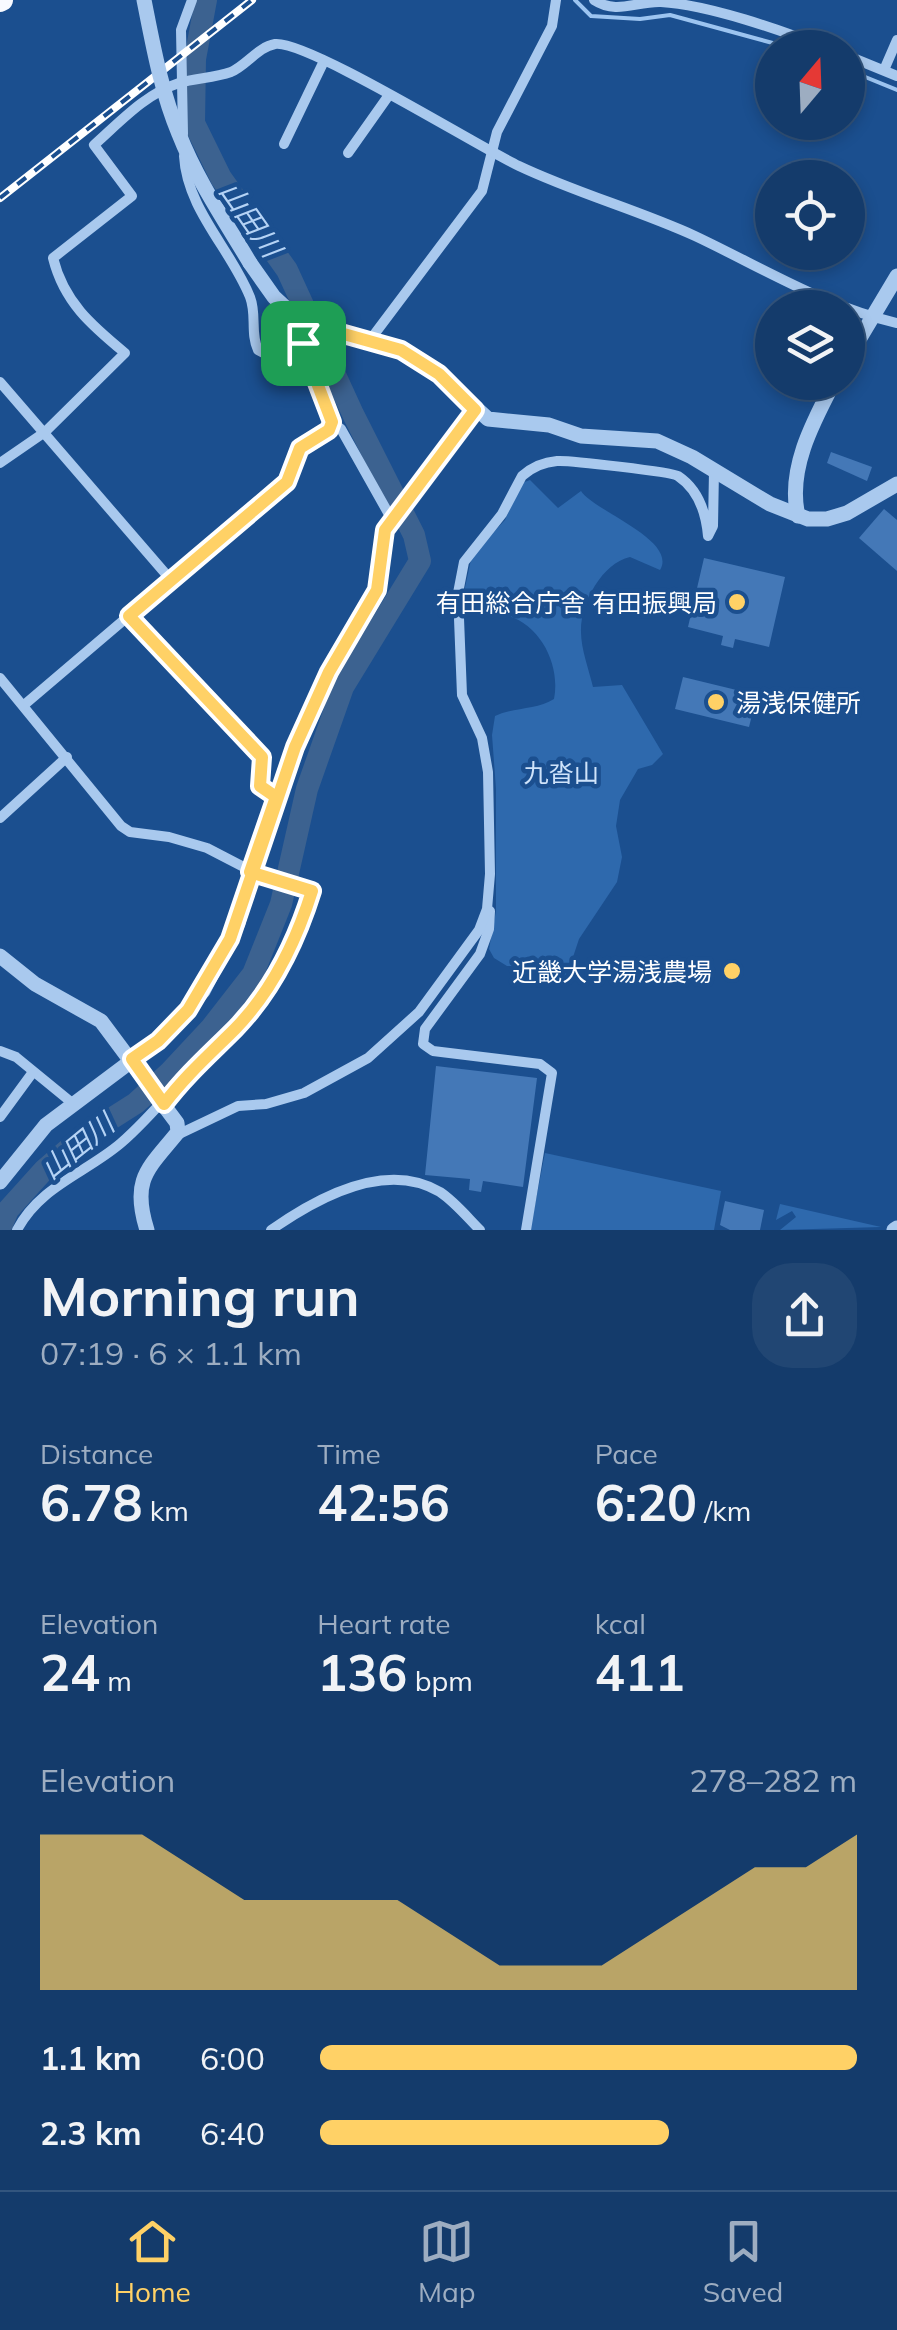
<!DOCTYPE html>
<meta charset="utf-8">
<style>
:root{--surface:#143b6b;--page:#214673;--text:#f1f3f6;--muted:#9dadc1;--line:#33557e;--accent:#ffd166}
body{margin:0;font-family:Mulish,"Noto Sans JP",sans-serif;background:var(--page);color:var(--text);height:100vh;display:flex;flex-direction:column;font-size:38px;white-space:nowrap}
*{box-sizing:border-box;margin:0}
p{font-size:32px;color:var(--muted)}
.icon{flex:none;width:55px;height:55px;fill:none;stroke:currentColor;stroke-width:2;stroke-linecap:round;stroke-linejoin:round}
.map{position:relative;height:1230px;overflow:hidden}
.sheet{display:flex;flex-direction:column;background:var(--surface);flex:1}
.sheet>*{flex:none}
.needle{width:65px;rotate:19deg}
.buttons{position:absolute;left:755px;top:30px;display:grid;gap:20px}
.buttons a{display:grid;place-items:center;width:110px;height:110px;border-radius:50%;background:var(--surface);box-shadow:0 5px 15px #0003,0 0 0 2px var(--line);font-size:50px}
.pin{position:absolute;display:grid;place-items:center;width:85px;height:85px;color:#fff;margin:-42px;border-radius:20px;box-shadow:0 5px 15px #0006}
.round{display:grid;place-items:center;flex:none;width:105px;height:105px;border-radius:40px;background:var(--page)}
.headline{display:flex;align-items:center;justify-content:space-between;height:170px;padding:0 40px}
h1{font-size:55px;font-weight:700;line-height:75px}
.figures{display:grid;grid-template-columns:repeat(3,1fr);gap:15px;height:170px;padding:10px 40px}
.figures div{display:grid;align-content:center}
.figures b{font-size:50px;font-weight:700}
.figures small{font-size:28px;font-weight:400}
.figures p{font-size:28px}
.chart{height:280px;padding:20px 40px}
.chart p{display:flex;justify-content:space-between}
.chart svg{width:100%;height:180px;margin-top:10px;fill:var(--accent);opacity:.7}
ul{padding:0 40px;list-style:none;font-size:32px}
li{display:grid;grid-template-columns:160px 120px 1fr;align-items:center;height:75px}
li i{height:25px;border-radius:12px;background:var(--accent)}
.tabs{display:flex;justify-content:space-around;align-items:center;height:140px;border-top:2px solid var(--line);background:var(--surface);font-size:28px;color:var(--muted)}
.tabs a{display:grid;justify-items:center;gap:5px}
.tabs .current{color:var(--accent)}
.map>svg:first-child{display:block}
.green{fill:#2e69ad}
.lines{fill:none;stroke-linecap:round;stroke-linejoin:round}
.stream{stroke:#9cc4f0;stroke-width:4}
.river{stroke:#3c6290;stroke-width:22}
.building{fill:#4478b7}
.minor{stroke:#a9c9ee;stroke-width:10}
.tertiary{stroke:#a9c9ee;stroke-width:15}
.trunk{stroke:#f8faff;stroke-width:22}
.rail-casing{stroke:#fff;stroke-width:8}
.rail{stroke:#1b4f8f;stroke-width:4;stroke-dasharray:11;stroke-linecap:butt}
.tertiary-bridge{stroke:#a9c9ee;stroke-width:15}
.route-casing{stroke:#fff;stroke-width:20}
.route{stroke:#ffd166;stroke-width:12}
.poi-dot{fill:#ffd166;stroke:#1b4f8f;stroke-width:4}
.labels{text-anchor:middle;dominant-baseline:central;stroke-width:9;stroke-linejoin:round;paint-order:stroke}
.poi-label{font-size:25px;fill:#fff;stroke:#1b4f8f;text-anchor:end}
.park-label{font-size:25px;fill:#cfe3fa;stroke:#1b4f8f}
.water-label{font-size:28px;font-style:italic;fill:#b5d3f5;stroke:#1b4f8f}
</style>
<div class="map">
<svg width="897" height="1230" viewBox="0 0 897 1230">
<rect width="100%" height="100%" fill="#1b4f8f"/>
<g class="green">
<path d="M530 480 558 508 581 491C594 511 678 540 660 570L630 557C602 563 580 604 581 632 581 649 589 670 593 687L622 685 663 754 652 765 638 769 620 800 616 826 622 857 617 882 579 939 566 978 549 982 540 966H507L494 958 489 949 496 911V789L492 735 495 716C514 707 537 710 554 699 561 664 539 620 500 614 487 612 475 611 461 606L472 555 505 520 522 483Z"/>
<polygon points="545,1153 721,1191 714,1230 530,1230"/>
<polygon points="780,1204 881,1227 780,1230 796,1217 792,1211 776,1220"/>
</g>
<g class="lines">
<g class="stream">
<polyline points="575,0 591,16 640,19 670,15 791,48"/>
<polyline points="848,70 897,90"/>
</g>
<polyline class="river" points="0,1229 8,1210 44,1170 81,1138 136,1103 169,1073 211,1028 253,974 281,904 307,789 343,687 420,561 414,535 353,414 287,270 221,178 194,123 195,59 206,0"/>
</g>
<g class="building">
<polygon points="831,452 872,467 867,481 827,463"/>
<polygon points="884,509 897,520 897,571 859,538"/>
<polygon points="704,558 785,577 769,647 735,639 733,648 721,645 723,636 688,627"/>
<polygon points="683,677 757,695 749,727 675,709"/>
<polygon points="436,1066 537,1078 523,1187 483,1181 481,1192 469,1190 470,1179 425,1175"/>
<polygon points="725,1201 764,1210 760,1230 730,1230 720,1225"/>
</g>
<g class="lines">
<g class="minor">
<path d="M594 0C617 15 636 1 661 2 709 5 781 30 826 48"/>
<polyline points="848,56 897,76"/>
<polyline points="884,70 897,40"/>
<polyline points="183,134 181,30 192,0"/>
<polyline points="284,144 324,61"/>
<polyline points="348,153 389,95"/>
<path d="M184 156C187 210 231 249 250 297 257 315 250 333 258 350L277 360C299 357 307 343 301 322"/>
<polyline points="370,340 482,191 497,132 552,26 556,0"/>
<polyline points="0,382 171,580"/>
<polyline points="332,422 341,429 391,518"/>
<path d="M0 463 45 432 125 353C91 325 64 302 53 258L132 196 94 145C120 122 145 94 179 83 196 78 214 78 231 72 247 65 258 47 275 44 307 40 477 146 519 166 576 193 638 210 695 236 761 267 825 307 897 323"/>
<polyline points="129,616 260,752 264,762 260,786 276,797"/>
<path d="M0 678 121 826 130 832 169 837 207 848 269 880 312 891C296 942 273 992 234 1030 223 1041 210 1049 200 1060 173 1088 151 1117 121 1143 86 1173 40 1186 17 1230"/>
<polyline points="24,705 287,481 300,448 329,430 332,422 314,375 299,351"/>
<polyline points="0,818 67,757"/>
<polyline points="490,911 489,929 480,954 425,1029 423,1044 433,1051 540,1064 552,1073 526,1230"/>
<polyline points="0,1051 16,1057 71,1102"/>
<polyline points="0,1117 33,1072"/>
<path d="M175 1136 238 1106 266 1104 304 1093 368 1058 419 1012 479 930 487 909 490 874 488 772 482 738 462 695 458 593 464 562 502 514 522 476C531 468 544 462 557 461 568 460 672 472 678 476 699 490 706 513 708 536L713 526 714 471"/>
<path d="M271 1230C315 1199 385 1159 440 1192 455 1202 467 1217 480 1230"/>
</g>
<g class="tertiary">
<polyline points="250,263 274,297 301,322 401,350 439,374 488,419 549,425 581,436 657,441 692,457 770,504 808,519 827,519 847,513 897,484"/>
<polyline points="848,358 897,276"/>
<path d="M798 516C787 470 813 422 834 382"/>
<path d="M0 956 35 984 101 1021 177 1123 178 1132C148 1169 131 1179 147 1230"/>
<polyline points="0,1182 46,1125 158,1041 203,991 238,923 250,871 295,747 329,672 377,590 385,530 475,410"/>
<polyline points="894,1230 897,1228"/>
</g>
<polyline class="trunk" points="0,1 2,0"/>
<defs>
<polyline id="rail" points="0,198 252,0"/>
</defs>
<use href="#rail" class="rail-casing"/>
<use href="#rail" class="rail"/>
<path class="tertiary-bridge" d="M144 0C153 45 161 91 179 134 197 180 225 221 250 263"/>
</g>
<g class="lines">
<defs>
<path id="route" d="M303 343 299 351 314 375 332 422 329 430 300 448 287 482 129 616 262 757 260 786 276 797 250 872 312 891C296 942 273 990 235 1029 210 1054 186 1075 164 1104L132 1059 158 1041 188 1010 230 939 295 747 329 672 377 590 385 530 475 410 439 374 401 350 301 322 303 343"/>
</defs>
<use href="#route" class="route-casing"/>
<use href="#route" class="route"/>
</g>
<g class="poi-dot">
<circle cx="737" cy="602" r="10"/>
<circle cx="716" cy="702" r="10"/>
<circle cx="732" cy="971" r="10"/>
</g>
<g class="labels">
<g class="poi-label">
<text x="717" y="602">有田総合庁舎 有田振興局</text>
<text x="736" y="702" text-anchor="start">湯浅保健所</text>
<text x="712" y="971">近畿大学湯浅農場</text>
</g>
<g class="park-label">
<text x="561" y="772">九沓山</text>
</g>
<g class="water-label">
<text transform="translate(251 219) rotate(55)">山田川</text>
<text transform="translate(77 1146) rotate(-39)">山田川</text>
</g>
</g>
</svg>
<div class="buttons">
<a><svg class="needle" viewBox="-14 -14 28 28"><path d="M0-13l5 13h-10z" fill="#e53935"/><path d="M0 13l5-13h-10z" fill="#9dadc1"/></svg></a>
<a><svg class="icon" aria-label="locate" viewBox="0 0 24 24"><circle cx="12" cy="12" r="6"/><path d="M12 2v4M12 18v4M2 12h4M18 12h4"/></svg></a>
<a><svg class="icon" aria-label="layers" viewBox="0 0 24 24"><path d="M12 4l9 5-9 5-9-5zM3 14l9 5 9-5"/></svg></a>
</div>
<div class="pin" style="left:303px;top:343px;background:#1e9e55"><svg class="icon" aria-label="arrive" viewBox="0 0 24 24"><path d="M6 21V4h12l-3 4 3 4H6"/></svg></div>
</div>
<section class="sheet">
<div class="headline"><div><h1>Morning run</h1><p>07:19 · 6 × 1.1 km</p></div><a class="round"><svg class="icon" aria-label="share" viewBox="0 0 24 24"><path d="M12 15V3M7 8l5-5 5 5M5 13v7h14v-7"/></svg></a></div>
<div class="figures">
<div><p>Distance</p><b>6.78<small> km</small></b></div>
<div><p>Time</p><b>42:56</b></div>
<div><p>Pace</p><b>6:20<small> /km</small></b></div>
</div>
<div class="figures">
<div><p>Elevation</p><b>24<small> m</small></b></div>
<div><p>Heart rate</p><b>136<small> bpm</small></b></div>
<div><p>kcal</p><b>411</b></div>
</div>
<div class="chart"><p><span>Elevation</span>278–282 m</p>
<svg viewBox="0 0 160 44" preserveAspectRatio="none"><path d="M0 44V6L10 6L20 6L30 14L40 22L50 22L60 22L70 22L80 30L90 38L100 38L110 38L120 30L130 22L140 14L150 14L160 6V44z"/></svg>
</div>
<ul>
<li><b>1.1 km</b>6:00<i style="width:100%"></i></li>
<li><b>2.3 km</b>6:40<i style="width:65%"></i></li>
</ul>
</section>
<nav class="tabs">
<a class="current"><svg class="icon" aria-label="home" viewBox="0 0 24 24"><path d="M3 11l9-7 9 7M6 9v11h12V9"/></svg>Home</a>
<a><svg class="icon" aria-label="map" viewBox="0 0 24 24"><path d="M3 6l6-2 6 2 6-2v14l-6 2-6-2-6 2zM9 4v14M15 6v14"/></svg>Map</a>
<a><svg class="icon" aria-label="saved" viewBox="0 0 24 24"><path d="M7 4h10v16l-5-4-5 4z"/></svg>Saved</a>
</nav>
